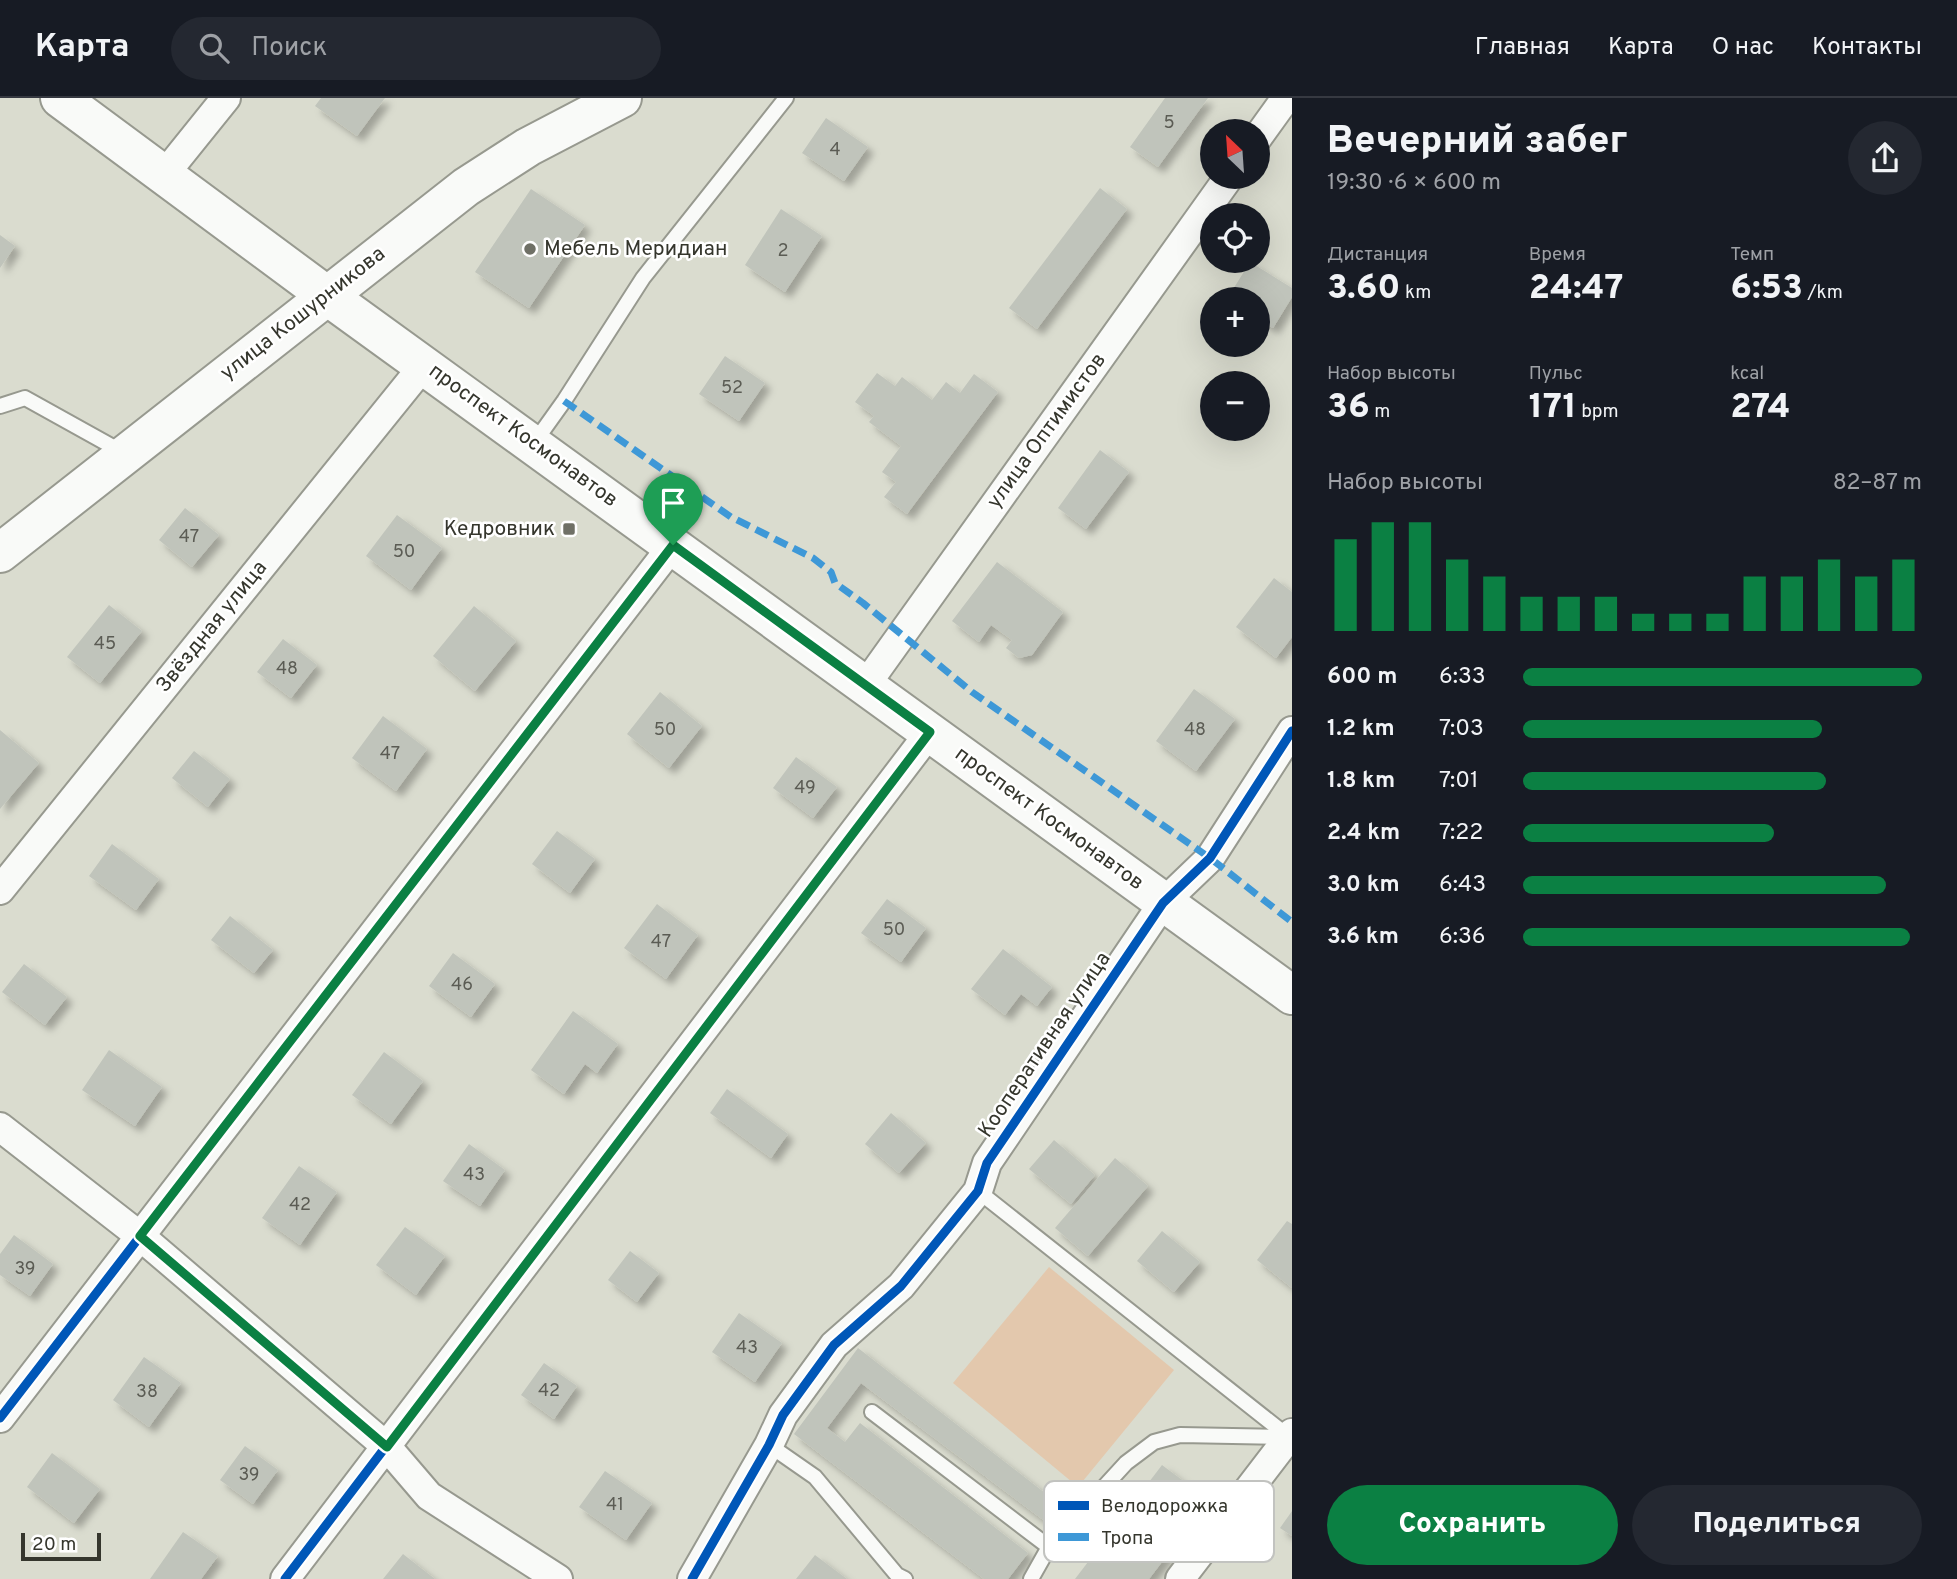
<!DOCTYPE html>
<html lang="ru">
<meta charset="utf-8">
<style>
:root{--surface:#171b24;--page:#242831;--text:#f1f3f6;--muted:#9ea1a6;--line:#363941;--accent:#0b8043}
body{margin:0;font-family:Overpass,sans-serif;background:var(--page);color:var(--text);height:100vh;display:flex;flex-direction:column;font-size:26px;white-space:nowrap}
*{box-sizing:border-box;margin:0}
p{font-size:23px;color:var(--muted)}
.icon{flex:none;width:38px;height:38px;fill:none;stroke:currentColor;stroke-width:2;stroke-linecap:round;stroke-linejoin:round}
.map{position:relative;flex:1;overflow:hidden}
.panel{display:flex;flex-direction:column;background:var(--surface);width:665px}
.panel>*{flex:none}
.needle{width:46px;rotate:335deg}
.fabs{position:absolute;left:1200px;top:21px;display:grid;gap:14px}
.fabs a{display:grid;place-items:center;width:70px;height:70px;border-radius:50%;background:var(--surface);box-shadow:0 7px 28px #0002;font-size:35px}
.scale{position:absolute;left:21px;bottom:18px;width:80px;box-sizing:border-box;padding-left:7px;border:4px solid #35362d;border-top:0;font-size:19px;line-height:24px;white-space:nowrap;color:#35362d;-webkit-text-stroke:5px #fff;paint-order:stroke}
.pin{position:absolute;display:grid;place-items:center;width:60px;height:60px;color:#fff;margin:-72px -30px;border-radius:50% 50% 50% 0;rotate:-45deg;box-shadow:0 0 7px #0007}
.pin .icon{rotate:45deg}
.round{display:grid;place-items:center;flex:none;width:74px;height:74px;border-radius:37px;background:var(--page)}
.head{display:flex;align-items:center;justify-content:space-between;height:119px;padding:0 35px}
h1{font-size:38px;font-weight:800;line-height:52px}
.stats{display:grid;grid-template-columns:repeat(3,1fr);gap:10px;height:119px;padding:7px 35px}
.stats div{display:grid;align-content:center}
.stats b{font-size:35px;font-weight:800}
.stats small{font-size:19px;font-weight:400}
.stats p{font-size:19px}
.chart{height:196px;padding:14px 35px}
.chart p{display:flex;justify-content:space-between}
.chart svg{width:100%;height:126px;margin-top:7px;stroke:var(--accent);stroke-width:6}
.cta{display:flex;gap:14px;margin-top:auto;padding:14px 35px}
.cta a{flex:1;height:80px;border-radius:42px;background:var(--accent);color:#fff;font-size:28px;font-weight:800;line-height:80px;text-align:center}
.cta a+a{background:var(--page);color:var(--text)}
ul{padding:0 35px;list-style:none;font-size:23px}
li{display:grid;grid-template-columns:112px 84px 1fr;align-items:center;height:52px}
li i{height:18px;border-radius:9px;background:var(--accent)}
header{display:flex;align-items:center;gap:42px;box-sizing:border-box;height:98px;padding:0 35px;background:var(--surface);border-bottom:2px solid var(--line)}
header strong{font-size:33px}
nav{display:flex;gap:38px;margin-inline-start:auto;font-size:24px}
.search{width:490px;height:63px;background:var(--page);display:flex;align-items:center;gap:18px;box-sizing:border-box;padding:0 24px;border-radius:38px;color:var(--muted);font-size:26px}
main{display:flex;flex:1;min-height:0}
.map>svg:first-child{display:block}
.green{fill:#e3c8ad}
.building{fill:#c0c4bb;filter:url(#shadow)}
.lines{fill:none;stroke-linecap:round;stroke-linejoin:round}
.service-casing{stroke:#97998f;stroke-width:18}
.minor-casing{stroke:#97998f;stroke-width:32}
.secondary-casing{stroke:#97998f;stroke-width:42}
.service{stroke:#f9faf8;stroke-width:14}
.minor{stroke:#f9faf8;stroke-width:28}
.secondary{stroke:#f9faf8;stroke-width:38}
.quiet{stroke:#3e98d7;stroke-width:7;stroke-dasharray:14 7;stroke-linecap:butt}
.cycleway-casing{stroke:#fff;stroke-width:13}
.cycleway{stroke:#0057b8;stroke-width:9}
.route-casing{stroke:#fff;stroke-width:14}
.route{stroke:#0b8043;stroke-width:9}
.poi-dot{fill:#6f7066;stroke:#fff;stroke-width:2.5}
.labels{text-anchor:middle;dominant-baseline:central;stroke-width:5;stroke-linejoin:round;paint-order:stroke}
.number-label{font-size:18px;fill:#5b5c54}
.poi-label{font-size:21px;fill:#35362d;stroke:#fff;text-anchor:start}
.street-label{font-size:21px;fill:#35362d;stroke:#fff}
.key{fill:#fff;stroke:#c2c3c0;stroke-width:2}
.key-label{font-size:19px;fill:#35362d}
</style>
<header>
<strong>Карта</strong>
<div class="search"><svg class="icon" aria-label="search" viewBox="0 0 24 24"><circle cx="10" cy="10" r="6"/><path d="M15 15l6 6"/></svg>Поиск</div>
<nav><a>Главная</a><a>Карта</a><a>О нас</a><a>Контакты</a></nav>
</header>
<main>
<div class="map">
<svg width="1292" height="1481" viewBox="0 0 1292 1481">
<defs>
<filter id="shadow"><feDropShadow dx="6" dy="6" stdDeviation="3.5" flood-color="#0004"/></filter>
</defs>
<rect width="100%" height="100%" fill="#dadccf"/>
<polygon class="green" points="1049,1169 1174,1272 1078,1389 953,1285"/>
<g class="building">
<polygon points="321,0 385,0 357,38 315,8"/>
<polygon points="1165,0 1208,0 1158,69 1130,49"/>
<polygon points="826,20 868,49 844,83 802,55"/>
<polygon points="1100,90 1127,111 1037,231 1009,210"/>
<polygon points="531,91 585,127 529,210 475,174"/>
<polygon points="781,111 822,138 785,194 745,167"/>
<polygon points="0,137 15,148 0,170"/>
<polygon points="1250,164 1292,190 1292,199 1273,230 1258,221 1258,201 1227,201"/>
<polygon points="725,258 765,285 739,323 699,296"/>
<polygon points="877,275 895,288 902,279 932,302 946,284 960,295 974,276 998,294 907,416 884,399 896,384 882,374 901,348 869,324 874,318 855,304"/>
<polygon points="1100,352 1129,374 1086,431 1058,410"/>
<polygon points="185,410 219,437 192,469 159,442"/>
<polygon points="397,417 442,450 411,492 366,458"/>
<polygon points="997,464 1063,514 1032,557 1019,560 1006,550 1012,542 991,527 979,544 952,523"/>
<polygon points="1274,480 1292,494 1292,539 1276,560 1236,529"/>
<polygon points="109,507 142,533 100,585 67,559"/>
<polygon points="474,508 516,543 475,593 433,558"/>
<polygon points="283,541 317,567 291,600 257,574"/>
<polygon points="1194,591 1235,621 1196,673 1156,643"/>
<polygon points="660,594 702,628 669,670 627,636"/>
<polygon points="383,618 427,651 396,693 352,660"/>
<polygon points="0,632 39,665 0,711"/>
<polygon points="194,653 230,681 208,709 172,680"/>
<polygon points="796,659 837,689 813,720 773,690"/>
<polygon points="557,733 595,761 570,795 532,766"/>
<polygon points="112,746 159,781 136,812 89,778"/>
<polygon points="887,801 926,830 901,864 861,835"/>
<polygon points="657,806 698,837 666,881 624,850"/>
<polygon points="230,818 273,852 254,875 211,842"/>
<polygon points="1003,851 1052,889 1037,908 1021,896 1005,917 971,891"/>
<polygon points="453,855 495,886 471,919 429,888"/>
<polygon points="24,866 67,899 45,927 2,894"/>
<polygon points="573,913 618,946 597,975 585,966 564,996 531,972"/>
<polygon points="109,952 162,989 135,1028 82,992"/>
<polygon points="384,954 423,983 391,1026 352,997"/>
<polygon points="727,991 788,1036 771,1060 710,1015"/>
<polygon points="891,1015 926,1045 899,1075 865,1046"/>
<polygon points="1054,1042 1095,1077 1071,1106 1029,1071"/>
<polygon points="469,1046 505,1072 480,1108 443,1083"/>
<polygon points="1115,1060 1148,1088 1088,1158 1055,1130"/>
<polygon points="299,1068 337,1094 300,1147 262,1120"/>
<polygon points="1287,1123 1292,1126 1292,1190 1257,1162"/>
<polygon points="405,1129 445,1158 416,1197 376,1167"/>
<polygon points="1162,1133 1200,1164 1174,1194 1137,1163"/>
<polygon points="14,1137 53,1166 30,1198 0,1177 0,1156"/>
<polygon points="630,1153 659,1175 637,1204 608,1182"/>
<polygon points="739,1215 782,1245 755,1284 712,1254"/>
<polygon points="858,1250 1063,1409 1050,1427 861,1285 827,1330 845,1344 860,1325 1028,1455 1008,1481 984,1481 794,1336"/>
<polygon points="144,1259 181,1285 149,1329 113,1302"/>
<polygon points="544,1265 577,1288 554,1321 521,1297"/>
<polygon points="245,1348 278,1372 253,1406 220,1382"/>
<polygon points="52,1355 100,1391 74,1425 27,1389"/>
<polygon points="1162,1367 1209,1402 1149,1481 1075,1481"/>
<polygon points="605,1373 652,1405 626,1442 579,1409"/>
<polygon points="1292,1413 1292,1438 1280,1430"/>
<polygon points="183,1434 218,1458 201,1481 150,1481"/>
<polygon points="403,1456 435,1481 383,1481"/>
<polygon points="815,1457 847,1481 796,1481"/>
</g>
<g class="lines">
<defs>
<g id="service">
<polyline points="0,308 25,300 124,355"/>
<polyline points="534,345 564,303 643,180 786,0"/>
<polyline points="978,1093 1289,1339"/>
<polyline points="872,1314 1049,1449"/>
<polyline points="769,1347 815,1379 897,1477 905,1481"/>
<polyline points="1031,1481 1049,1449 1126,1365 1154,1344 1180,1337 1288,1339"/>
</g>
<g id="minor">
<polyline points="1258,39 1286,0"/>
<polyline points="164,77 226,0"/>
<polyline points="865,588 1229,79"/>
<polyline points="0,792 424,267"/>
<polyline points="0,1029 140,1138 387,1349 429,1398 558,1481"/>
<polyline points="0,1320 673,447"/>
<polyline points="285,1481 930,634"/>
<polyline points="692,1481 769,1347 783,1317 834,1247 901,1188 978,1093 987,1065 1163,805 1210,760 1292,633"/>
<polyline points="1180,1481 1292,1335"/>
</g>
<g id="secondary">
<polyline points="60,0 326,197 1292,897"/>
<polyline points="0,455 466,89 528,49 622,0"/>
</g>
</defs>
<use href="#service" class="service-casing"/>
<use href="#minor" class="minor-casing"/>
<use href="#secondary" class="secondary-casing"/>
<use href="#service" class="service"/>
<use href="#minor" class="minor"/>
<use href="#secondary" class="secondary"/>
<polyline class="quiet" points="564,303 731,419 813,460 831,474 835,485 863,505 972,594 1210,760 1292,824"/>
<defs>
<g id="cycleway">
<polyline points="0,1320 673,447"/>
<polyline points="285,1481 930,634"/>
<polyline points="692,1481 769,1347 783,1317 834,1247 901,1188 978,1093 987,1065 1163,805 1210,760 1292,633"/>
</g>
</defs>
<use href="#cycleway" class="cycleway-casing"/>
<use href="#cycleway" class="cycleway"/>
</g>
<g class="lines">
<defs>
<polygon id="route" points="673,447 930,634 387,1349 140,1138"/>
</defs>
<use href="#route" class="route-casing"/>
<use href="#route" class="route"/>
</g>
<g class="poi-dot">
<circle cx="530" cy="151" r="7"/>
<rect x="562" y="424" width="14" height="14" rx="3.5"/>
</g>
<g class="labels">
<g class="number-label">
<text x="1169" y="25">5</text>
<text x="835" y="52">4</text>
<text x="783" y="153">2</text>
<text x="732" y="290">52</text>
<text x="189" y="439">47</text>
<text x="404" y="454">50</text>
<text x="105" y="546">45</text>
<text x="287" y="571">48</text>
<text x="665" y="632">50</text>
<text x="1195" y="632">48</text>
<text x="390" y="656">47</text>
<text x="805" y="690">49</text>
<text x="894" y="832">50</text>
<text x="661" y="844">47</text>
<text x="462" y="887">46</text>
<text x="474" y="1077">43</text>
<text x="300" y="1107">42</text>
<text x="25" y="1171">39</text>
<text x="747" y="1250">43</text>
<text x="549" y="1293">42</text>
<text x="147" y="1294">38</text>
<text x="249" y="1377">39</text>
<text x="615" y="1407">41</text>
</g>
<g class="poi-label">
<text x="544" y="151">Мебель Меридиан</text>
<text x="555" y="431" text-anchor="end">Кедровник</text>
</g>
<g class="street-label">
<text transform="translate(303 216) rotate(-38)">улица Кошурникова</text>
<text transform="translate(1047 333) rotate(-54)">улица Оптимистов</text>
<text transform="translate(523 338) rotate(36)">проспект Космонавтов</text>
<text transform="translate(212 529) rotate(-51)">Звёздная улица</text>
<text transform="translate(1049 721) rotate(36)">проспект Космонавтов</text>
<text transform="translate(1045 947) rotate(-56)">Кооперативная улица</text>
</g>
</g>
<rect x="1044" y="1383" width="230" height="81" rx="10" class="key"/>
<rect x="1058" y="1403" width="31" height="9" fill="#0057b8"/>
<rect x="1058" y="1435" width="31" height="8" fill="#3e98d7"/>
<g class="key-label">
<text x="1101" y="1414">Велодорожка</text>
<text x="1101" y="1446">Тропа</text>
</g>
</svg>
<div class="fabs">
<a><svg class="needle" viewBox="-14 -14 28 28"><path d="M0-13l5 13h-10z" fill="#e53935"/><path d="M0 13l5-13h-10z" fill="#9ea1a6"/></svg></a>
<a><svg class="icon" aria-label="locate" viewBox="0 0 24 24"><circle cx="12" cy="12" r="6"/><path d="M12 2v4M12 18v4M2 12h4M18 12h4"/></svg></a>
<a>+</a>
<a>−</a>
</div>
<div class="scale">20 m</div>
<div class="pin" style="left:673px;top:447px;background:#1e9e55"><svg class="icon" aria-label="arrive" viewBox="0 0 24 24"><path d="M6 21V4h12l-3 4 3 4H6"/></svg></div>
</div>
<section class="panel">
<div class="head"><div><h1>Вечерний забег</h1><p>19:30 · 6 × 600 m</p></div><a class="round"><svg class="icon" aria-label="share" viewBox="0 0 24 24"><path d="M12 15V3M7 8l5-5 5 5M5 13v7h14v-7"/></svg></a></div>
<div class="stats">
<div><p>Дистанция</p><b>3.60<small> km</small></b></div>
<div><p>Время</p><b>24:47</b></div>
<div><p>Темп</p><b>6:53<small> /km</small></b></div>
</div>
<div class="stats">
<div><p>Набор высоты</p><b>36<small> m</small></b></div>
<div><p>Пульс</p><b>171<small> bpm</small></b></div>
<div><p>kcal</p><b>274</b></div>
</div>
<div class="chart"><p><span>Набор высоты</span>82–87 m</p>
<svg viewBox="0 0 160 44" preserveAspectRatio="none"><path d="M5 44V12M15 44V6M25 44V6M35 44V19M45 44V25M55 44V32M65 44V32M75 44V32M85 44V38M95 44V38M105 44V38M115 44V25M125 44V25M135 44V19M145 44V25M155 44V19"/></svg>
</div>
<ul>
<li><b>600 m</b>6:33<i style="width:100%"></i></li>
<li><b>1.2 km</b>7:03<i style="width:75%"></i></li>
<li><b>1.8 km</b>7:01<i style="width:76%"></i></li>
<li><b>2.4 km</b>7:22<i style="width:63%"></i></li>
<li><b>3.0 km</b>6:43<i style="width:91%"></i></li>
<li><b>3.6 km</b>6:36<i style="width:97%"></i></li>
</ul>
<div class="cta"><a>Сохранить</a><a>Поделиться</a></div>
</section>
</main>
